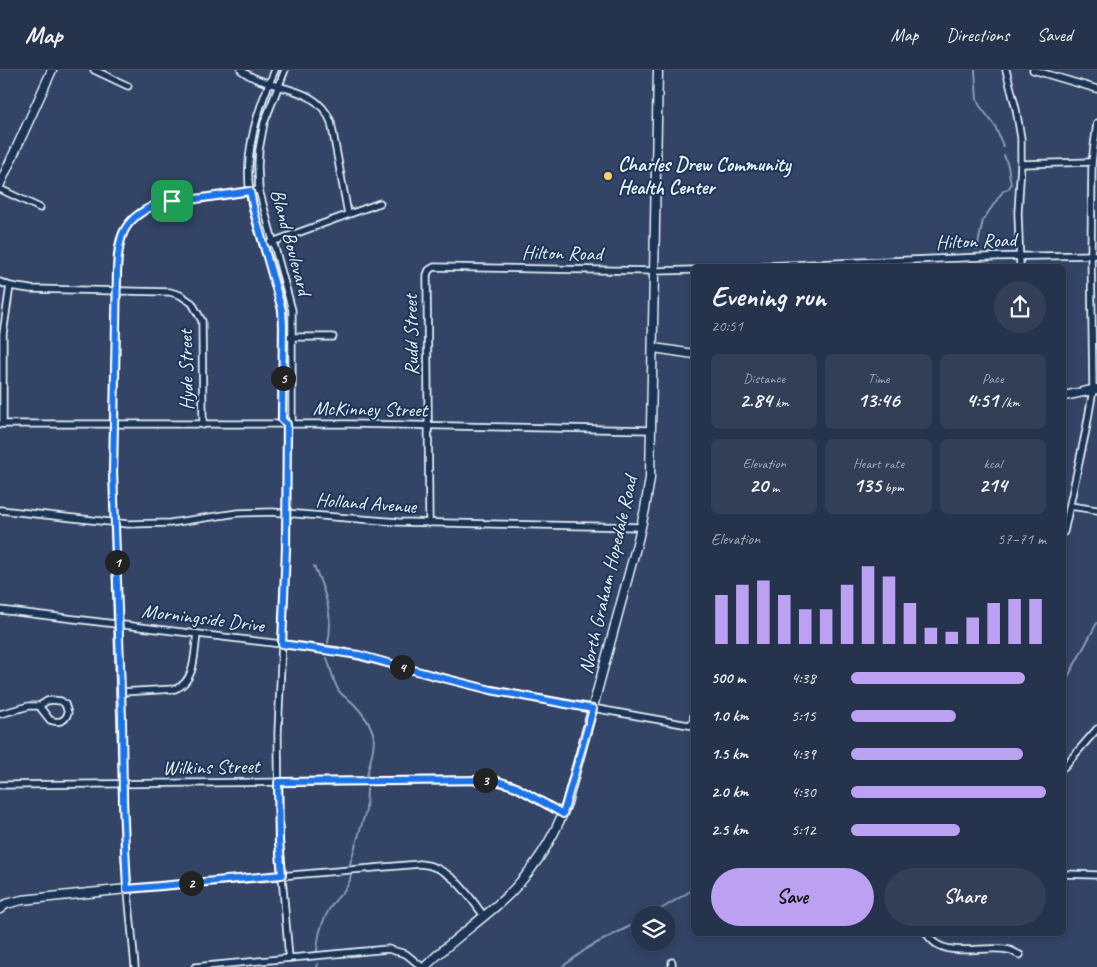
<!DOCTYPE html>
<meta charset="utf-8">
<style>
:root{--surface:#26334c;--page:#323f56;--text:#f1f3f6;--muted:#a4aab5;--line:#424e64;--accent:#bca0f2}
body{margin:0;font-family:Caveat,sans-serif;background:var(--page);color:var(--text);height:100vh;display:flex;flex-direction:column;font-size:19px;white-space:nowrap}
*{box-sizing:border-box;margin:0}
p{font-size:16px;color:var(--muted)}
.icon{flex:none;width:28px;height:28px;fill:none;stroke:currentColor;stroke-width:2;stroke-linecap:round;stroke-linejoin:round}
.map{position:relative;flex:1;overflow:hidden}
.sheet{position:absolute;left:691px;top:194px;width:375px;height:672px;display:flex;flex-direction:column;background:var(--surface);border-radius:8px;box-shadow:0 2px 8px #0003,0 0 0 1px var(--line)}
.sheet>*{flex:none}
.controls{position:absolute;left:631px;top:836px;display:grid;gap:10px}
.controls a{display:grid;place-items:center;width:45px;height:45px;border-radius:50%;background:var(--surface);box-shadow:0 2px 8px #0003,0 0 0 1px var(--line);font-size:25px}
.pin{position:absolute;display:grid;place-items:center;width:42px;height:42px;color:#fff;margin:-21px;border-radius:10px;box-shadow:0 2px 8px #0006}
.km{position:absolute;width:25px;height:25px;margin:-12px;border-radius:50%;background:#222;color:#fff;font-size:14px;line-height:25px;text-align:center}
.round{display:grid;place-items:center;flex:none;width:52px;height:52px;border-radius:26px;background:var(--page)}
.overview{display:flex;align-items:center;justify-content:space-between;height:85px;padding:0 20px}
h1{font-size:28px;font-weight:700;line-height:38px}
.figures{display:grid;grid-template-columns:repeat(3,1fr);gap:8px;height:85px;padding:5px 20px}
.figures div{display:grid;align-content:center;border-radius:8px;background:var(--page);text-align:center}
.figures b{font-size:21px;font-weight:700}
.figures small{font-size:14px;font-weight:400}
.figures p{font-size:14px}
.chart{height:140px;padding:10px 20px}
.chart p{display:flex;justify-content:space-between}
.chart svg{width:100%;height:90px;margin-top:5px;stroke:var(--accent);stroke-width:6}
.primary-button{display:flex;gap:10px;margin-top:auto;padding:10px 20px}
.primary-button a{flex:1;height:58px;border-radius:30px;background:var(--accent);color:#111;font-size:20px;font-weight:700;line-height:58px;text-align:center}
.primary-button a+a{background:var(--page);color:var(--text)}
ul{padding:0 20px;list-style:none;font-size:16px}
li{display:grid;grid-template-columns:80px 60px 1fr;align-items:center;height:38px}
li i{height:12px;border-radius:6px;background:var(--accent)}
header{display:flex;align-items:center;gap:30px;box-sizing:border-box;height:70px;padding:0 25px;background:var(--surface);border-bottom:1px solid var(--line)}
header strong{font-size:24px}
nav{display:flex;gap:28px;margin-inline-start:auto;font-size:18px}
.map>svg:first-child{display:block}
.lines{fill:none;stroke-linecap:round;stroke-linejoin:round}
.stream{stroke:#879db6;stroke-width:2}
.street-casing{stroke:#e8f1f8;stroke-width:9}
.secondary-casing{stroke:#e8f1f8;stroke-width:11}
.street{stroke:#1d3557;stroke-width:5.5}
.secondary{stroke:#1d3557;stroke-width:8}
.route-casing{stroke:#fff;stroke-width:10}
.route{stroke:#1a73e8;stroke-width:6}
.poi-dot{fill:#ffd166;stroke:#1d3557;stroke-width:2}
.labels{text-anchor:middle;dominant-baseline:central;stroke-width:4;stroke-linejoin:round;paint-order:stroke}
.poi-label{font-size:20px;font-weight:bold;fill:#e8f1f8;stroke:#1d3557;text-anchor:start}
.street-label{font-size:20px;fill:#e8f1f8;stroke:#1d3557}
</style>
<header>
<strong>Map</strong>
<nav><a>Map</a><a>Directions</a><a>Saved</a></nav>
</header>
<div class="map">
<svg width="1097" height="897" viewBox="0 0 1097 897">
<rect width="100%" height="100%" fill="#346"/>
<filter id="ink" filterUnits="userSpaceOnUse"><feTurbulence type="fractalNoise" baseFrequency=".02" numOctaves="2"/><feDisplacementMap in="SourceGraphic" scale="10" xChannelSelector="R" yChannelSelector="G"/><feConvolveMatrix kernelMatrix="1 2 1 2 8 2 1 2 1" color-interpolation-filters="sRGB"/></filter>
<g filter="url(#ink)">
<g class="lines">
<g class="stream">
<polyline points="975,0 977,30 980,36 995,56 1003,76"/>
<polyline points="977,179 983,150 1003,121 1008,119 1011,115 1008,96 1004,85"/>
<polyline points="977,193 977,196"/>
<path d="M314 496C325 521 334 546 328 573"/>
<path d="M327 588C331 599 333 612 339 621 343 627 349 629 354 634 381 664 375 669 367 706"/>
<polyline points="1064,614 1097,553"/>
<polyline points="350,794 366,740 367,719"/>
<polyline points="651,845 694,819"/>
<path d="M317 881C318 863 323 847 334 832 341 823 350 817 351 805"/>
<polyline points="317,897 318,893"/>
<polyline points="562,897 589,877 640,851"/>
</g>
<defs>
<g id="street">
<polyline points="94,0 128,16"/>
<path d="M241 0C270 23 315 12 331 52L348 144"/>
<path d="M275 0C255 45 241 91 253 140 261 174 277 206 282 240 284 253 283 268 283 281 283 304 282 327 282 350L287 354 286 478 278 663 279 771 289 888"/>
<polyline points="285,0 264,53 259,80 258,96 259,120 292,240 292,351 287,354"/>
<polyline points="1006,0 1016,39 1021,68 1021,94 1018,143 1020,196"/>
<polyline points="1033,0 1097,19"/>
<polyline points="1021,94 1092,92"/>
<polyline points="0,119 40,138"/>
<polyline points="264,175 380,133"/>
<polyline points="765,196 984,187 1097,185"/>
<polyline points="0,212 10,216 30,219 170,222 180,225 192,233 202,251 203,355"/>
<polyline points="283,267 333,267"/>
<polyline points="0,354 350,354 650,360"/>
<polyline points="3,354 3,264 10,216"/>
<polyline points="1070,436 1097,440"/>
<polyline points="0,440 128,454 170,453 238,443 272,442 398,452 641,457"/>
<polyline points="429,453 427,205 429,200 434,197 655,201 694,200"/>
<polyline points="1064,462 1086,360 1093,320 1091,185 1092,92 1097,53"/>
<polyline points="0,540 339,581 491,620 694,656"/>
<path d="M121 622 175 619C196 612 194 583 197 564"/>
<path d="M52 630 61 631 65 634 68 643C65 652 58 653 50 650L39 636 47 631Z"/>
<polyline points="0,644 29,636 39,636"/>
<polyline points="692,655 694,645"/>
<polyline points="1064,697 1097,659"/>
<polyline points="0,715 487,710 512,715 563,744"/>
<polyline points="1064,804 1097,805"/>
<path d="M127 819 420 794C450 796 467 823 484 846"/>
<path d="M927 864C942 891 984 874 1009 880 1013 881 1017 884 1020 885"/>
<path d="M135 897 125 789 113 402 117 203C118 169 121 150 155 135L259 120"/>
<polyline points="195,897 388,879 406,884 422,897"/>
<polyline points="672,897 672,892"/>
</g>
<g id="secondary">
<polyline points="0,114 52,0"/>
<polyline points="654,278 694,284"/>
<polyline points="1064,326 1097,319"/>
<polyline points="0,839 6,834 22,830 127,819"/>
<path d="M425 897C446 875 472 857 495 837 528 809 552 773 567 733L638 470 645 439 650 408 658 0"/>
</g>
</defs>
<use href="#street" class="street-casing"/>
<use href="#secondary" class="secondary-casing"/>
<use href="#street" class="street"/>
<use href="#secondary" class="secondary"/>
</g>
</g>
<g class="lines" filter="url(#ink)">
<defs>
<path id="route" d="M250 121 254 141 282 240 283 256 282 350 287 354 286 478 282 574 359 585 435 606 491 620 593 639 563 744 516 717 495 710 278 712 279 771 282 805 127 819 123 732 122 648 113 402 117 203C118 169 121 150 155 135Z"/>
</defs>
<use href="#route" class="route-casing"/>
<use href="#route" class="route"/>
</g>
<circle class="poi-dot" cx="608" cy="106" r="5"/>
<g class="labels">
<g class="poi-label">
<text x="618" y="94">Charles Drew Community<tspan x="618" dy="23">Health Center</tspan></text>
</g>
<g class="street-label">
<text transform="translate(976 171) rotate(-2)">Hilton Road</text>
<text transform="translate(291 172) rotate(75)">Bland Boulevard</text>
<text transform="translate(562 183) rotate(1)">Hilton Road</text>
<text transform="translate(411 265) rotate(-91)">Rudd Street</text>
<text transform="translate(186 300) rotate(-91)">Hyde Street</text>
<text transform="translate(370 339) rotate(1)">McKinney Street</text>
<text transform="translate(366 433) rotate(4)">Holland Avenue</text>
<text transform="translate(608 505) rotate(-77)">North Graham Hopedale Road</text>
<text transform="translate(203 548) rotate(7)">Morningside Drive</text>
<text transform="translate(211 697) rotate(-1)">Wilkins Street</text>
</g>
</g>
</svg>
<div class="controls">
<a><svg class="icon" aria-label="layers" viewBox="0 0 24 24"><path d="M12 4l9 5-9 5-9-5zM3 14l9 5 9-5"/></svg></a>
</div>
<div class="pin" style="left:172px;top:131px;background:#1e9e55"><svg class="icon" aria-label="arrive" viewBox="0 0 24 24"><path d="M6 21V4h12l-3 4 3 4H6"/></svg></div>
<b class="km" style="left:117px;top:492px">1</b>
<b class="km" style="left:191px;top:813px">2</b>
<b class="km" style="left:485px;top:710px">3</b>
<b class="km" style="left:402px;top:597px">4</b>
<b class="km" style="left:283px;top:308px">5</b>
<section class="sheet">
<div class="overview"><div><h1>Evening run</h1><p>20:51</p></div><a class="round"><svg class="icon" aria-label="share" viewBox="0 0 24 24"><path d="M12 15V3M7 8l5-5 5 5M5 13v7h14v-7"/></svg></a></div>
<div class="figures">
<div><p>Distance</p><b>2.84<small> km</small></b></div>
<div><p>Time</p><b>13:46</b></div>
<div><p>Pace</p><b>4:51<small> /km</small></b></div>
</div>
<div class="figures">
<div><p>Elevation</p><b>20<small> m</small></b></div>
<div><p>Heart rate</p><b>135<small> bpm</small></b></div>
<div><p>kcal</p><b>214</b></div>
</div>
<div class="chart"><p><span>Elevation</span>57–71 m</p>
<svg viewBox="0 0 160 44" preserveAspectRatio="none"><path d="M5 44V20M15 44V15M25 44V13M35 44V20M45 44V27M55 44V27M65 44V15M75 44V6M85 44V11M95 44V24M105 44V36M115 44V38M125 44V31M135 44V24M145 44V22M155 44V22"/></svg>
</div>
<ul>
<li><b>500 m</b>4:38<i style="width:89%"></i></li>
<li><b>1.0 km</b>5:15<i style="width:54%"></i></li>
<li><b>1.5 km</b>4:39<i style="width:88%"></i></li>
<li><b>2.0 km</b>4:30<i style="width:100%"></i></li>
<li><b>2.5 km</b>5:12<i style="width:56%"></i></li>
</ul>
<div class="primary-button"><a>Save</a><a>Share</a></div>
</section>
</div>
